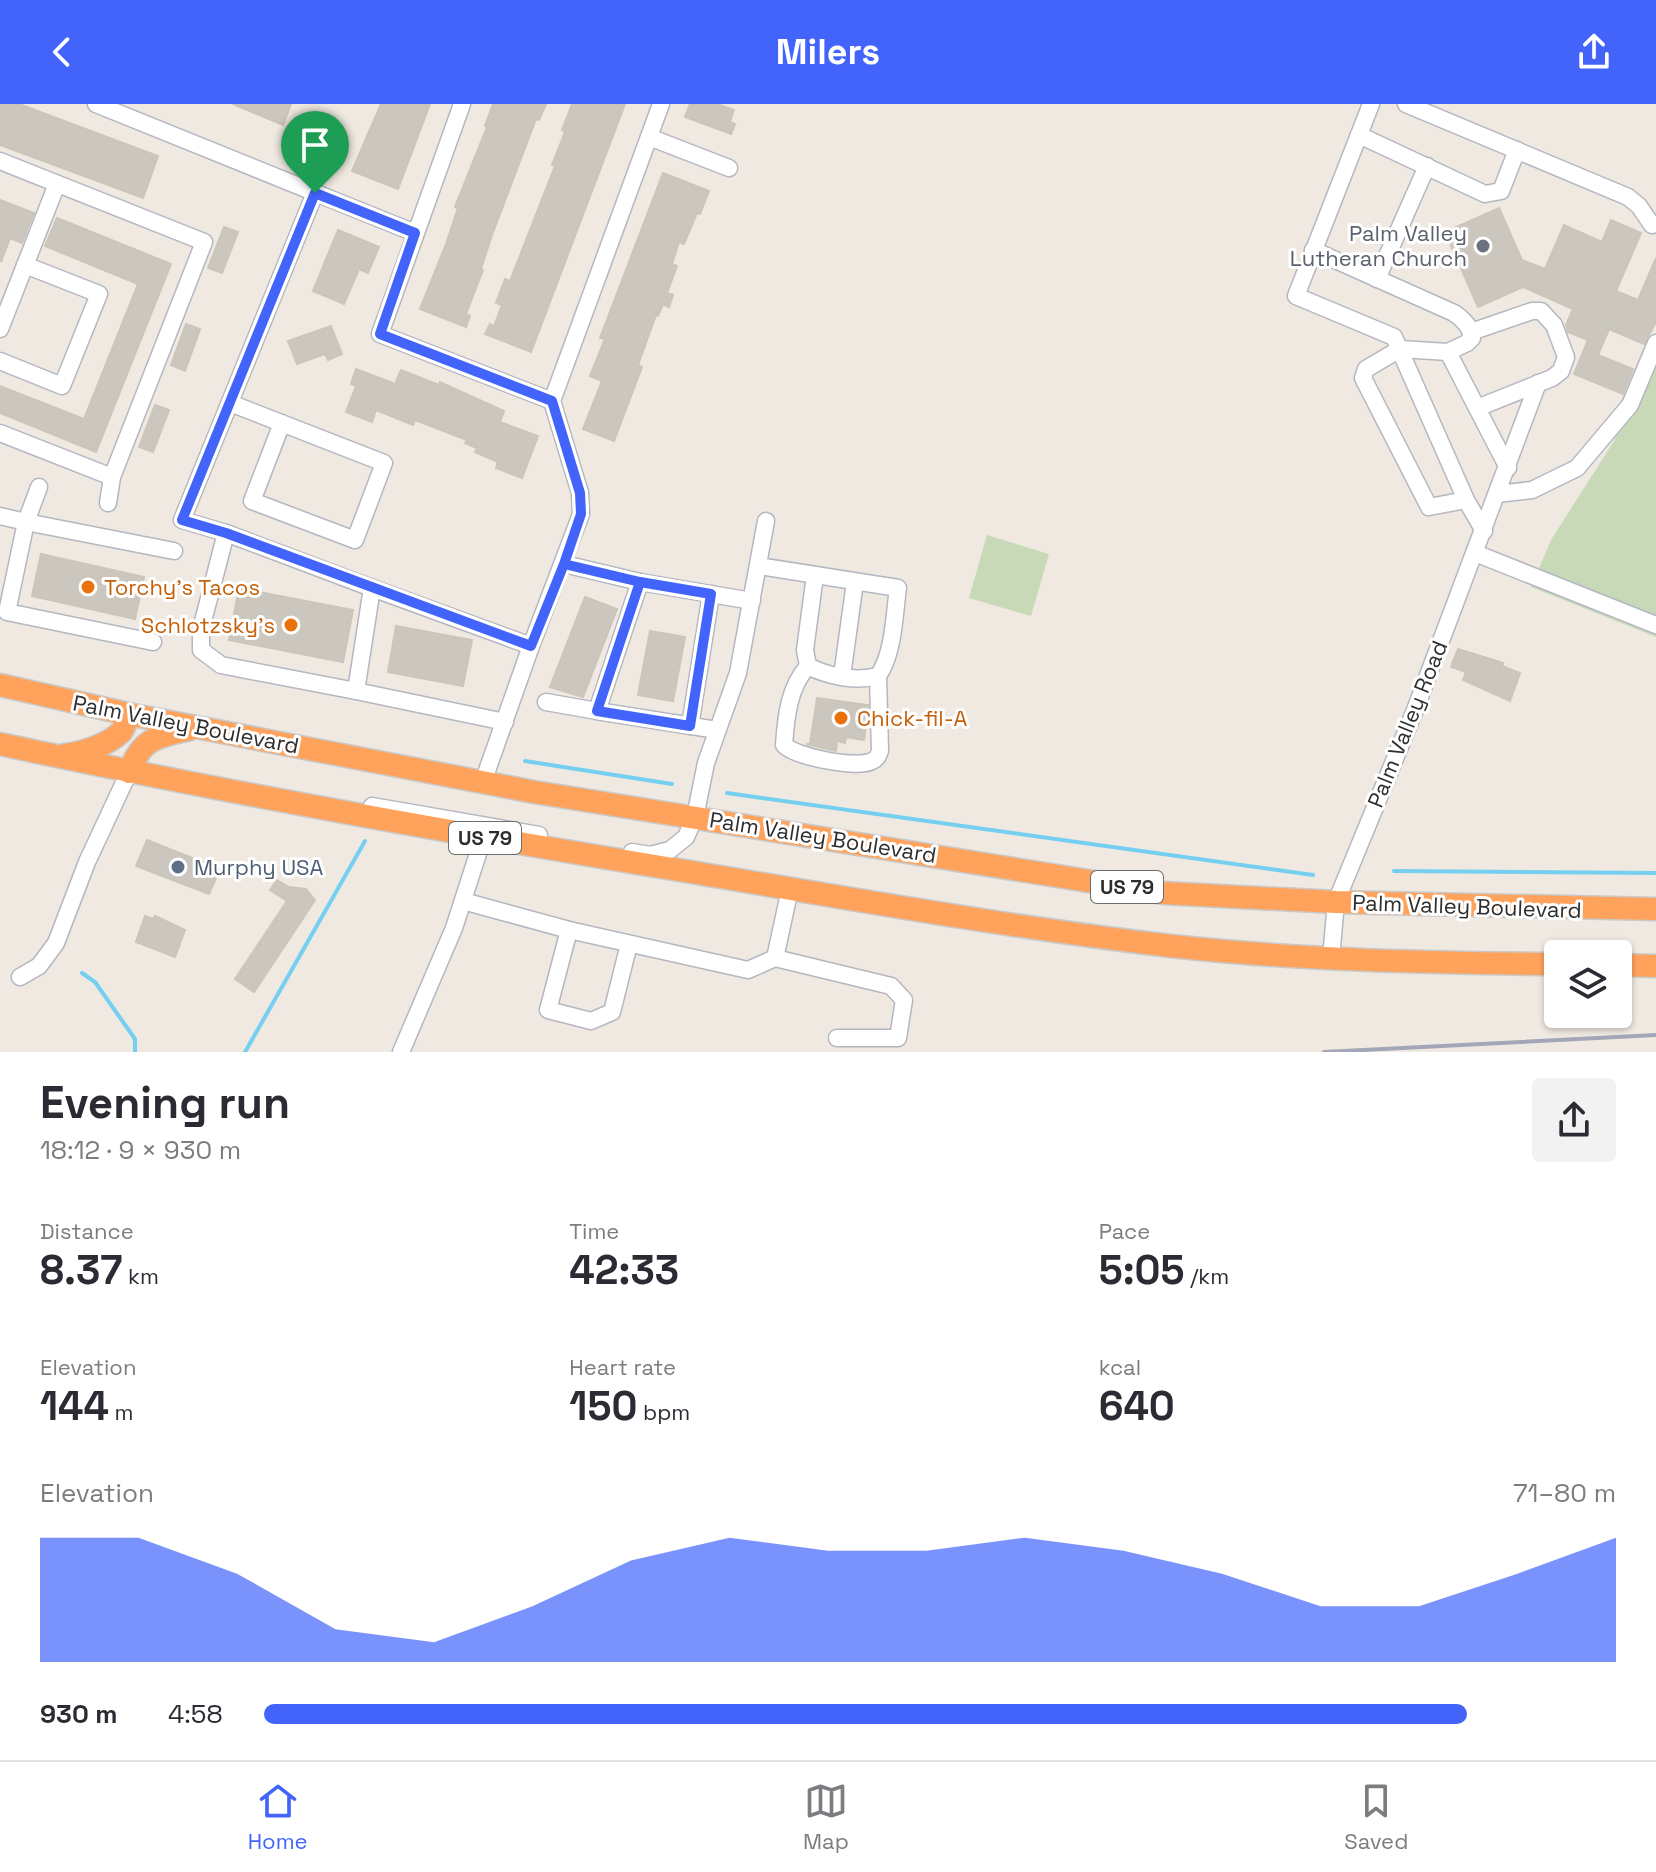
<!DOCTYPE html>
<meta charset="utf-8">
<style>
:root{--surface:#fff;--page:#f2f2f3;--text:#2b2b33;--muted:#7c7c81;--line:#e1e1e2;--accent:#4264fb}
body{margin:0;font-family:"Space Grotesk",sans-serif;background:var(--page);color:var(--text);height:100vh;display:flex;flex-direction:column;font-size:30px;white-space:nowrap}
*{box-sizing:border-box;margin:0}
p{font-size:26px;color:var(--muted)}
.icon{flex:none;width:44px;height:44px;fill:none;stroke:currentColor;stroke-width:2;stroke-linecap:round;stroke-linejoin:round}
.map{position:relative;height:948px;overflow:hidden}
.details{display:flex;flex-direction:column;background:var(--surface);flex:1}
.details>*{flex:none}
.controls{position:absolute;left:1544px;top:836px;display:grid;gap:16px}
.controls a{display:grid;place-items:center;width:88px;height:88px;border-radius:8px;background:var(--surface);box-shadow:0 2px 6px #0004;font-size:40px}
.pin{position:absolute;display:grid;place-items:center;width:68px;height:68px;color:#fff;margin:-82px -34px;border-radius:50% 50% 50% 0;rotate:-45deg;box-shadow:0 0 8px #0007}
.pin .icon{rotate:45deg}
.round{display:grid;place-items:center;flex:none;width:84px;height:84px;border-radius:8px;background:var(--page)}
.head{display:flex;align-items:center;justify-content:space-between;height:136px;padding:0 40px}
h1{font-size:44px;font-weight:700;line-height:60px}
.metrics{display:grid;grid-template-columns:repeat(3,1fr);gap:12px;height:136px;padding:8px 40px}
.metrics div{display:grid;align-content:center}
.metrics b{font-size:40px;font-weight:700}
.metrics small{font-size:22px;font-weight:400}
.metrics p{font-size:22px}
.chart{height:224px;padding:16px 40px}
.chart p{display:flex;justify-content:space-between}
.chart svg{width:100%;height:144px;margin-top:8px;fill:var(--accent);opacity:.7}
ul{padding:0 40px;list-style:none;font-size:26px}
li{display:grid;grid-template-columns:128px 96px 1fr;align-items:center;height:60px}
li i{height:20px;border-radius:10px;background:var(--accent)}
header{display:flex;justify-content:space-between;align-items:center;height:104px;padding:0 40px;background:var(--accent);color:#fff;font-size:36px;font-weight:700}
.menu{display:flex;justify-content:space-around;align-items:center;height:112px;border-top:2px solid var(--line);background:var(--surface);font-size:22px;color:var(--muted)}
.menu a{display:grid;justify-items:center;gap:4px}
.menu .current{color:var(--accent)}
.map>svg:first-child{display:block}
.cemetery{fill:#c8d9b8}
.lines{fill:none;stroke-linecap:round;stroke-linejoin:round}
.stream{stroke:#75cff0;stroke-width:4}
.building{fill:#cbc7bf;stroke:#cbc5ba;stroke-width:2}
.minor-casing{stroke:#b4b7c1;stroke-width:19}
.highway-casing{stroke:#c9c9c9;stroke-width:25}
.minor{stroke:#fff;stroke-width:16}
.highway{stroke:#ffa35c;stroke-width:22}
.rail{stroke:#a3a6b8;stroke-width:4}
.route-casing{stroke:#fff;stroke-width:16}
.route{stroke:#4264fb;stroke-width:10}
.worship-dot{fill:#6b7280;stroke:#fff;stroke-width:3}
.food-dot{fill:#e8710a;stroke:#fff;stroke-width:3}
.service-dot{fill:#5c6f8a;stroke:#fff;stroke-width:3}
.labels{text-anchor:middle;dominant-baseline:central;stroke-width:6;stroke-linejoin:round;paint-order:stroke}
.shield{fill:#fff;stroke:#6d6d6d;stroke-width:2}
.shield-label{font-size:20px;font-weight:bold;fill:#2e2e2e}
.worship-label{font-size:22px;fill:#5b616d;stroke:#fff;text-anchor:end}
.food-label{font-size:22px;fill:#c56008;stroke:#fff;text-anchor:start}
.street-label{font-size:22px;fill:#2e2e2e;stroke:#fff}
.service-label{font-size:22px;fill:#4e5e75;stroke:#fff;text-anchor:start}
</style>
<header><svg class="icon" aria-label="back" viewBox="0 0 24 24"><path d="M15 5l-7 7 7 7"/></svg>Milers<svg class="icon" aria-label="share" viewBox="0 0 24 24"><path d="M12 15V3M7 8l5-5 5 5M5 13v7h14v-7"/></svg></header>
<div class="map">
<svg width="1656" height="948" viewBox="0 0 1656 948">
<rect width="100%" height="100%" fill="#efe9e1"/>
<g class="cemetery">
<polygon points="1656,232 1656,533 1531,483 1551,436 1614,337"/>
<polygon points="987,431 1049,450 1031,512 969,494"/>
</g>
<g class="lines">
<g class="stream">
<polyline points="525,657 672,680"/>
<polyline points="727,689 1313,771"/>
<polyline points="1394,767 1656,769"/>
<polyline points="82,869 95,878 135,935 135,948"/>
<polyline points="245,948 365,737"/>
</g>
</g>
<g class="building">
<polygon points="0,0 19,0 158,52 143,94 0,41"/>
<polygon points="233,0 291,0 283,21"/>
<polygon points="381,0 430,0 398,85 352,67"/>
<polygon points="493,0 546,0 539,16 536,15 492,131 481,165 483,166 466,210 470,212 466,223 420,205 446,140 458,104 455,103 487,23 485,22"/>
<polygon points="572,0 625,0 531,248 485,230 490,220 494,222 502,201 496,199 505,175 510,177 555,62 552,61 565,28 562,26"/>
<polygon points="690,0 717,0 734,6 730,18 735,20 731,30 685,13"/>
<polygon points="663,69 709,87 700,110 697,109 684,140 679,138 672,160 677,162 667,189 673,191 669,203 663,200 658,212 656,211 638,261 642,263 614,337 583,325 602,277 590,272 605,235 600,234"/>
<polygon points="0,96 34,109 22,139 10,134 1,158"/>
<polygon points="1499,104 1522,156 1545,165 1564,121 1602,138 1611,116 1641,129 1616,187 1638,196 1656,154 1656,218 1644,240 1609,225 1598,251 1633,265 1623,290 1574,270 1588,236 1568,228 1566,221 1573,205 1523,183 1478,203 1445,128"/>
<polygon points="57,114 171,160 96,348 0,309 0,282 84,315 138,180 45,142"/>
<polygon points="224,123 238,128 222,169 208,164"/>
<polygon points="338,126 379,143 368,169 359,165 344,200 313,187"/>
<polygon points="186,220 200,225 185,267 171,261"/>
<polygon points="331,222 342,250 328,256 325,250 297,260 288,237"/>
<polygon points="356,265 395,280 401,266 439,281 440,278 504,307 500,318 538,332 522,374 496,364 498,358 475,348 477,344 465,339 467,336 415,316 413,321 376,306 372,318 346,308 356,282 351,280"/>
<polygon points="155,301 169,306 153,348 139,343"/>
<polygon points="41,450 144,473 135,515 32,492"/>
<polygon points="239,484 353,506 343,558 229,536"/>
<polygon points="585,493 617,505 583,593 550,583"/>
<polygon points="396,522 472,536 463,582 388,568"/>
<polygon points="650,527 685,533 673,597 638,591"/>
<polygon points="1458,545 1503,559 1502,562 1520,569 1510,597 1463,576 1466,568 1451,563"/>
<polygon points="817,594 868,601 864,636 846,633 845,639 837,637 836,647 806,640 810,640"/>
<polygon points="147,736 220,765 209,790 136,762"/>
<polygon points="277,776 289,783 306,785 315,796 254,888 235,875 287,797 270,786"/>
<polygon points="145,812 154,815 155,812 185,826 175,853 136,838"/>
</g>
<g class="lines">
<defs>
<g id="minor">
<polyline points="96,0 415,129"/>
<polyline points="462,0 380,230 552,297 661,0"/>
<polyline points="1371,0 1296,192 1394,233 1466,396 1484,427"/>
<polyline points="1406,0 1628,93 1639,102 1652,121"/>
<polyline points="1359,31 1485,90 1501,87 1517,46"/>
<polyline points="649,33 729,64"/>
<polyline points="0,57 204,138 112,373 108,399"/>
<path d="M1313 146 1454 209C1463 215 1471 223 1472 234L1467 239 1448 248 1508 364"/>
<polyline points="1377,175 1427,62"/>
<polyline points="0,225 57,80"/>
<polyline points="1471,228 1532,207 1541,207 1554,221 1566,253 1561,267 1552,274 1477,304"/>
<polyline points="1448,248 1400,245 1366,265 1363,274 1429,403 1466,396"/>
<polyline points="0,257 62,282 99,190 25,161"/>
<polyline points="230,299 384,359 355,436 252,397 282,319"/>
<polyline points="0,329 112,373"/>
<polyline points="1497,390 1532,386 1577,364 1630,301 1656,239"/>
<polyline points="0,412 26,418 39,383"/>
<polyline points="226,429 182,416 315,89"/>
<polyline points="1475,449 1656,521"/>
<polyline points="564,460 640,478"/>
<path d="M759 462 898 484C894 512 894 549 878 572 856 578 827 572 808 562L805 546 815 471"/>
<polyline points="153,538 7,508 26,418 174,447"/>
<path d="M808 562C789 583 786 612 784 641 796 653 857 665 872 657 877 655 878 652 880 647L878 572"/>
<polyline points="842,572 855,478"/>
<polyline points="356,587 221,561 201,546 201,525 226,429 372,484"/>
<polyline points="546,598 597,607 640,478 752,497"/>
<polyline points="597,607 717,626"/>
<polyline points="505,618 356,587 372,484 531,542"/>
<polyline points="690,622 711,490"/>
<polyline points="483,678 531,542 581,410 580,389 552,297"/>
<polyline points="372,702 539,731"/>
<polyline points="632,748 650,751 670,746 686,733 695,713 706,659 738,569 766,417"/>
<polyline points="463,797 569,826 548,906 591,917 612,908 629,840"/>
<polyline points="569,826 748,866 775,854 891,882 904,896 898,934 837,934"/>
<polyline points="775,854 790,785"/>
<polyline points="1331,854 1336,798 1415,606 1538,279"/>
<polyline points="20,873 39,862 56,839 87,758 129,668"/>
<polyline points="401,948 454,824 483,734"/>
</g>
<g id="highway">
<polyline points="0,581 128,610 534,688 1163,789 1336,798 1656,805"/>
<path d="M0 640C227 689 456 729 685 767 846 794 1008 823 1171 842 1299 856 1429 859 1558 860"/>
<path d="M65 651C82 649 108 641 121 628 125 624 126 616 128 610"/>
<path d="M129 668C142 634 156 633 190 625"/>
<polyline points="1618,861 1656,862"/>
</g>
</defs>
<use href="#minor" class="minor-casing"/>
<use href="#highway" class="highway-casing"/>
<use href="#minor" class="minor"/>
<use href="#highway" class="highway"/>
<polyline class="rail" points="1324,948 1656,931"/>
</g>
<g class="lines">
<defs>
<polyline id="route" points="315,89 415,129 380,230 552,297 580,389 581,410 564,460 640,478 711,490 690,622 597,607 640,478 564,460 531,542 226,429 182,416 315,89"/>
</defs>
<use href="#route" class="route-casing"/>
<use href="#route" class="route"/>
</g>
<circle class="worship-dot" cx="1483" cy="142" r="8"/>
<g class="food-dot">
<circle cx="88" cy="483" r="8"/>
<circle cx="291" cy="521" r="8"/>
<circle cx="841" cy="614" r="8"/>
</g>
<circle class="service-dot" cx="178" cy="763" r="8"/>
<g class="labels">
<g class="shield">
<rect x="449" y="718" width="72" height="32" rx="6"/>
<rect x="1091" y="767" width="72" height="32" rx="6"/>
</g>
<g class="shield-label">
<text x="485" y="734">US 79</text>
<text x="1127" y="783">US 79</text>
</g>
<g class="worship-label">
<text x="1467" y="129">Palm Valley<tspan x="1467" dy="25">Lutheran Church</tspan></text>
</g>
<g class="food-label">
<text x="104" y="483">Torchy's Tacos</text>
<text x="275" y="521" text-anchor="end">Schlotzsky's</text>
<text x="857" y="614">Chick-fil-A</text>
</g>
<g class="street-label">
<text transform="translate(186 620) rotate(11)">Palm Valley Boulevard</text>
<text transform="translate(1407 620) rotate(-68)">Palm Valley Road</text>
<text transform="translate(823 733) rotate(9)">Palm Valley Boulevard</text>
<text transform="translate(1467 802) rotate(2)">Palm Valley Boulevard</text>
</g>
<g class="service-label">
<text x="194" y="763">Murphy USA</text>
</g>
</g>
</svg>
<div class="controls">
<a><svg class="icon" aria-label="layers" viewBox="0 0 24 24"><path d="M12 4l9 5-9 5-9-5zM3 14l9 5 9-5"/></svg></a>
</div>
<div class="pin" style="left:315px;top:89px;background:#1e9e55"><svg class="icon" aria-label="arrive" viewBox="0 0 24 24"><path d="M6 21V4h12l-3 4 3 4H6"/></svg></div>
</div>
<section class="details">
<div class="head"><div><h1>Evening run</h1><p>18:12 · 9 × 930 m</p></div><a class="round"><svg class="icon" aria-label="share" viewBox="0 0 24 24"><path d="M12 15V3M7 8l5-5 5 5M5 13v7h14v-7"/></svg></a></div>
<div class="metrics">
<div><p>Distance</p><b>8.37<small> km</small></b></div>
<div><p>Time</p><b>42:33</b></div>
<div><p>Pace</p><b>5:05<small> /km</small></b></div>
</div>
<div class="metrics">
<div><p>Elevation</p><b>144<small> m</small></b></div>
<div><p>Heart rate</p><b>150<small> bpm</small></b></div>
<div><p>kcal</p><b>640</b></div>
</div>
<div class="chart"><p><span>Elevation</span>71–80 m</p>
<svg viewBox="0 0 160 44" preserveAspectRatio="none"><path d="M0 44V6L10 6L20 17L30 34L40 38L50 27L60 13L70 6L80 10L90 10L100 6L110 10L120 17L130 27L140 27L150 17L160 6V44z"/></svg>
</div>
<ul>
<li><b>930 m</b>4:58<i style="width:89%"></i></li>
</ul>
</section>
<nav class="menu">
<a class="current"><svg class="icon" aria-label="home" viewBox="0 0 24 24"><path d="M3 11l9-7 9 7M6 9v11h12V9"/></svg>Home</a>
<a><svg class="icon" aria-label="map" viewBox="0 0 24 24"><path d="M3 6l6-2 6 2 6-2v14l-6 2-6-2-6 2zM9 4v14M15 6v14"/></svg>Map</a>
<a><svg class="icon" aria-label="saved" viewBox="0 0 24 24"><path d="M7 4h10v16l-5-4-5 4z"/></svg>Saved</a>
</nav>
